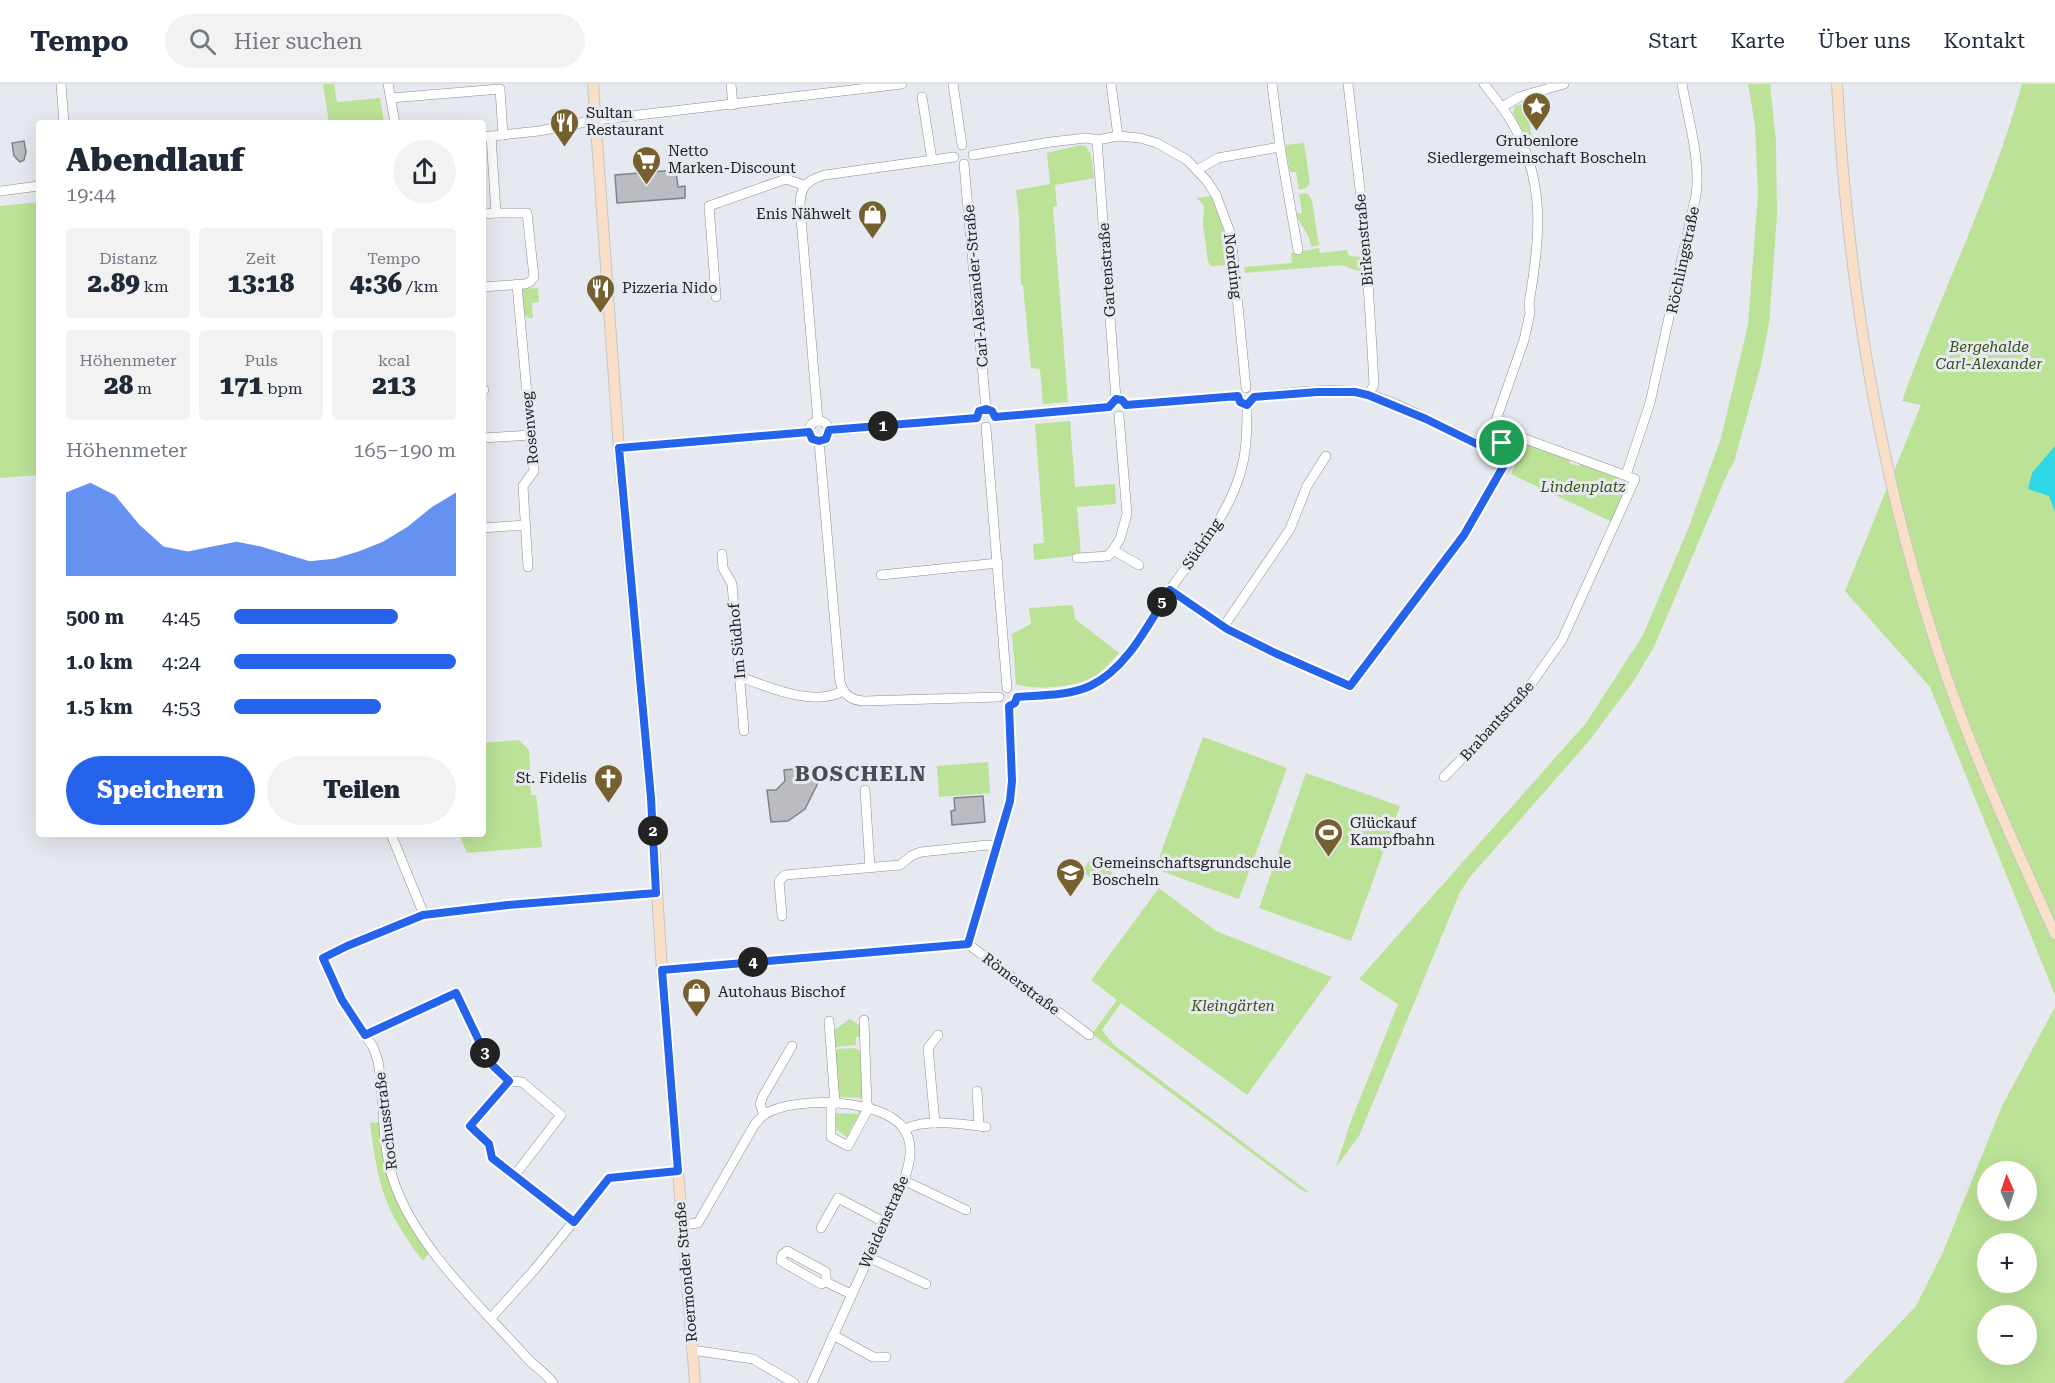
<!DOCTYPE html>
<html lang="de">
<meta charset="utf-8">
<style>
:root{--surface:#fff;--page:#f2f2f3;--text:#1f2937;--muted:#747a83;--line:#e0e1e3;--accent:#2563eb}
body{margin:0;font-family:"Roboto Serif",serif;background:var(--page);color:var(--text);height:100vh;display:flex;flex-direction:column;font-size:22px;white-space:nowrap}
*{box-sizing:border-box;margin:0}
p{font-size:20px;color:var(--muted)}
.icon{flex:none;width:33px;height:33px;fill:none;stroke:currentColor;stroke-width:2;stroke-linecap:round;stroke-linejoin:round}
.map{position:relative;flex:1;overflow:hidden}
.sheet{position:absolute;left:36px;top:36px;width:450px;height:717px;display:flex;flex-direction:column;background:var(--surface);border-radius:6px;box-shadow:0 6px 24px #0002}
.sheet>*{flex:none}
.needle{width:39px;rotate:357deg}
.tools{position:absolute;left:1977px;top:1077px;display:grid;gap:12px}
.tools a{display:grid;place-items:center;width:60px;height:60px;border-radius:50%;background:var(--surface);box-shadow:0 6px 24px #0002;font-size:30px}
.pin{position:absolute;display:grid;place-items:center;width:51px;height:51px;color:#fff;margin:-26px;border:3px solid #fff;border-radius:50%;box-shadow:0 2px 6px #0007}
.km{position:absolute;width:30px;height:30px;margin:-15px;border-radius:50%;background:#222;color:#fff;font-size:16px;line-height:30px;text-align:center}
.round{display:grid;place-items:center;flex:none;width:63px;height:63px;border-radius:32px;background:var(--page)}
.head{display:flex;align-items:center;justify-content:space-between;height:102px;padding:0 30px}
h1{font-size:33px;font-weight:800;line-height:45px}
.figures{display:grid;grid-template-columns:repeat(3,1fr);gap:9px;height:102px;padding:6px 30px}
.figures div{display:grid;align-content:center;border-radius:6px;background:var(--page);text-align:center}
.figures b{font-size:26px;font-weight:800}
.figures small{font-size:16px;font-weight:400}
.figures p{font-size:16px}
.chart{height:168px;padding:12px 30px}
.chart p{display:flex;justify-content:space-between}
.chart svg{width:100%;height:108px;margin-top:6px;fill:var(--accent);opacity:.7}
.cta{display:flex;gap:12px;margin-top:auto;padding:12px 30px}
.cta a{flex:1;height:69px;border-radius:36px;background:var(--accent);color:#fff;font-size:24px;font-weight:800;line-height:69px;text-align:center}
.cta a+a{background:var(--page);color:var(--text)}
ul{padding:0 30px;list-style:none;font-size:20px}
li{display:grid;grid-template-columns:96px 72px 1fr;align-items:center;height:45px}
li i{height:15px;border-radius:8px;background:var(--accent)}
header{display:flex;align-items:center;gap:36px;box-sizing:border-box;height:84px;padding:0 30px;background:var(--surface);border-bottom:2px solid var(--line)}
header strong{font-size:28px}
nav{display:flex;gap:33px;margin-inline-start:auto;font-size:21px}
.search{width:420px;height:54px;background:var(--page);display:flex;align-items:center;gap:15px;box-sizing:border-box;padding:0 21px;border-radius:33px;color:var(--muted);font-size:22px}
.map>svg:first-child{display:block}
.green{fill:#bbe296;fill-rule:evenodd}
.water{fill:#30d7e6}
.building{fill:#babcc2;stroke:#818389;stroke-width:1.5}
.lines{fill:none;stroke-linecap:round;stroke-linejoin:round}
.minor-casing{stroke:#8c8e94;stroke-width:10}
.major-casing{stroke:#c5c6c6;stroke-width:12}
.minor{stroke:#fff;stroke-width:9}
.major{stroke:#f7dfc8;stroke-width:10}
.route-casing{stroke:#fff;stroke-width:12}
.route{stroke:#2563eb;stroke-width:8}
.labels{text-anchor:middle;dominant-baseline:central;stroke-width:6;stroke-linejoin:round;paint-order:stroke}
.poi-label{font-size:15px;fill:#212224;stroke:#e7e9f0;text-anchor:start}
.street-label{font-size:15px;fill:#212224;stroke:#e7e9f0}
.park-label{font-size:15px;font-style:italic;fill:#365212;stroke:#e7e9f0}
.district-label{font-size:21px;font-weight:bold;letter-spacing:1.5px;fill:#4b4c52;stroke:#e7e9f0}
</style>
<header>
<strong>Tempo</strong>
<div class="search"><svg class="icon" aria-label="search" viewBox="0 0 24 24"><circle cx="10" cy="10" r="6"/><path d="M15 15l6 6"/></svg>Hier suchen</div>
<nav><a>Start</a><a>Karte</a><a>Über uns</a><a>Kontakt</a></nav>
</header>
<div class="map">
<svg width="2055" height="1299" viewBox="0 0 2055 1299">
<rect width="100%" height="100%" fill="#e7e9f0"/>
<g class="green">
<polygon points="323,0 334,0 337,18 380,14 384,39 329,39"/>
<polygon points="1748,0 1770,0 1776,57 1777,132 1769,239 1761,281 1734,378 1729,386 1654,563 1633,598 1589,657 1470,793 1460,808 1359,1052 1336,1083 1351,1037 1398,920 1359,895 1586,639 1643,551 1688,445 1721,354 1748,241 1758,112 1755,41"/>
<path d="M2022 0H2055V911L1930 603 1845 507 1921 321 1902 317C1940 210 1992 109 2022 0Z"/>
<polygon points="1526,19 1533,59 1529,60 1513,29 1515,22"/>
<polygon points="1304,59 1310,99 1306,104 1299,106 1296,88 1290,88 1285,61"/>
<polygon points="1081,61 1086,62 1091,71 1094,94 1055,101 1057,122 1053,123 1068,318 1043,320 1040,285 1031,284 1023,202 1021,200 1019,133 1016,106 1050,100 1047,69"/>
<polygon points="1305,109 1309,111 1312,117 1319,161 1311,163 1309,153 1295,130 1302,129 1299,110"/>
<polygon points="1211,112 1223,143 1229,181 1211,182 1208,178 1203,140 1204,122 1197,114"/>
<polygon points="39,118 39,391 0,394 0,122"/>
<polygon points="1319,164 1320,169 1347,166 1349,172 1361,173 1363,189 1342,181 1245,189 1244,183 1292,179 1291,169"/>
<polygon points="538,204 539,218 532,219 533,234 528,234 523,229 521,205"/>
<polygon points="1070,337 1075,403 1115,400 1116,420 1077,423 1081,471 1034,476 1033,460 1044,459 1035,340"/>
<path d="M1526 360 1570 376 1569 379 1579 382 1580 380C1595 385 1618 388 1625 404L1612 438 1511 390Z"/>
<path d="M1073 521 1075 535 1119 569C1112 577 1103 586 1095 592 1078 603 1035 607 1016 600L1012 550 1031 540 1029 524Z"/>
<polygon points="1203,653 1287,684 1239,815 1155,785"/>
<polygon points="519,656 529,666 531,711 536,711 542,763 467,769 459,750 483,750 483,659"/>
<polygon points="988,678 990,709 939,713 937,682"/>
<polygon points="1306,689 1400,722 1351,857 1259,824"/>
<polygon points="1092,773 1113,789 1103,803 1082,787"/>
<polygon points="1159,804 1216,847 1332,893 1247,1011 1121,919 1102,946 1114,961 1310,1109 1303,1107 1092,950 1117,916 1091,896"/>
<path d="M2055 923V1299H1843L1916 1222 1943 1168 2002 1022ZM1988 1088H2026V1126H1988ZM1988 1160H2026V1198H1988ZM1988 1232H2026V1270H1988Z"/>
<polygon points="850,935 863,944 864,952 856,953 856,961 835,963 834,946"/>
<polygon points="854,964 860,967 861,971 865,1014 839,1013 835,968 837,965"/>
<polygon points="859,1025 862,1025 863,1029 860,1029 849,1048 850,1052 847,1053 835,1045 833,1029 858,1030"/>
<path d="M379 1038C385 1096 396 1121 429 1169L423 1177C384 1126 378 1102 370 1039Z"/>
</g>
<polygon class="water" points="2055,362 2055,428 2049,412 2028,405 2032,389"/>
<g class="building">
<polygon points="24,57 26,68 24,76 20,78 14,72 12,59"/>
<polygon points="676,86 678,103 685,102 685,114 617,119 615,91"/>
<polygon points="816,683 817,701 805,725 788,737 771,738 767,706 776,706 785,697 784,686"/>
<polygon points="983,712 985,738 952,741 951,727 955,726 954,714"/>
</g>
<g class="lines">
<defs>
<g id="minor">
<polyline points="61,0 64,39"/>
<polyline points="388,0 395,39"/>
<polyline points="731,0 733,21"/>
<polyline points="953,0 962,61"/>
<polyline points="1111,0 1118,52"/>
<polyline points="1272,0 1280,63 1298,166"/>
<polyline points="1348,0 1365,149 1372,264 1374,301 1368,311"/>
<polyline points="922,13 932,76"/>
<polyline points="391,14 500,5 503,51"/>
<polyline points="1502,23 1519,13 1564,0"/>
<polyline points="483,53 539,47 596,36 902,0"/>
<polyline points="1097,56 1116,315"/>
<polyline points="973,71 1051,58 1086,54 1097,56 1118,52 1140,54 1157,59 1187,76 1207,97 1216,111 1231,151 1246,304"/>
<polyline points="964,80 986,325"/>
<polyline points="1197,86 1218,74 1280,63"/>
<polyline points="0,107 39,102"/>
<polyline points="483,130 496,129"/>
<polyline points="517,200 534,387 523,402 528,483"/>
<polyline points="483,203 525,200 530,198 534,193 527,129 496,129 491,52"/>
<polyline points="716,213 709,122 786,95 803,101"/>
<polyline points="483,306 484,306"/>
<path d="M1254 313C1287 309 1323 304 1356 308 1395 313 1445 347 1483 363L1520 353 1635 395 1562 556 1522 613 1444 693"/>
<polyline points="1126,321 1238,312"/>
<polyline points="1119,332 1127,430 1120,455 1113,466 1139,481"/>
<polyline points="995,333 1109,323"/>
<circle cx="819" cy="347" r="10"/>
<path d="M818 337 800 122C800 102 807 96 825 91L954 73"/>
<polyline points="986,343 1007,604"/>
<polyline points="829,347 977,334"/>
<polyline points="483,354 531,351"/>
<path d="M819 357 840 598C844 611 850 616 864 617L999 613"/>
<polyline points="619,364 809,348"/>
<path d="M1626 391 1650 319 1696 111C1701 76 1688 35 1682 0"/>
<polyline points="483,444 524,441"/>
<polyline points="722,470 723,484 732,500 744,647"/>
<polyline points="1077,474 1108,472 1113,466"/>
<polyline points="881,491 998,479"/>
<path d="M1170 506 1227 545 1275 569 1350 602 1464 451 1507 376 1495 339 1524 256 1530 229 1529 219C1540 156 1546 100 1514 42 1506 27 1494 13 1484 0"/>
<polyline points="1224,542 1290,445 1307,402 1326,372"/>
<path d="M741 593C770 604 814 623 843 607"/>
<path d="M1017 613C1043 611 1074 612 1097 598 1130 578 1149 537 1170 506 1194 470 1226 435 1239 393 1247 370 1247 345 1247 321"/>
<polyline points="865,706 870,784"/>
<polyline points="391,750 424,831"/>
<polyline points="782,832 779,797 785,791 900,781 911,772 921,768 988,761 998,763"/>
<polyline points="968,860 1010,717 1012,697 1009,622"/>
<polyline points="662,886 968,860 1089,951"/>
<polyline points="864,936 867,1023"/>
<polyline points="829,937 835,1020"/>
<polyline points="365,951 456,909 489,978 509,997 522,998 561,1031 515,1091"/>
<polyline points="509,997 470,1042 489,1060 492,1074 574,1138"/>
<polyline points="977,1007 979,1042"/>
<polyline points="831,1020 831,1053 848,1062 869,1023"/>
<polyline points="764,1031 760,1020 763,1012 792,962"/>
<polyline points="935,1039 928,964 938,951"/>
<path d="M904 1046C923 1034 965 1040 986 1043"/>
<polyline points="903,1096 966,1126"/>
<path d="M683 1141 698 1139 755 1040C758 1037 761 1033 765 1030 795 1012 883 1014 904 1045 914 1060 910 1078 905 1093L812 1299"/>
<polyline points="821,1144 838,1114 884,1138"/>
<polyline points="868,1173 926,1200"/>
<polyline points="826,1198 821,1200 781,1177 782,1171 787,1167 826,1188 826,1198 851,1210"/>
<polyline points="491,1234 535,1185 609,1094 678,1087"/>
<polyline points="833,1251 873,1273 886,1273"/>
<polyline points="692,1266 753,1275 794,1299"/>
<path d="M553 1299C546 1289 535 1283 527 1274 481 1223 414 1161 393 1095 381 1058 385 1016 378 977L373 963 342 916 323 874 346 862 424 831 485 823 656 809"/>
</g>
<g id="major">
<polyline points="593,0 620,380 651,714 662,886 695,1299"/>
<path d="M1837 0C1847 191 1877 379 1936 561 1968 661 2012 755 2055 850"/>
</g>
</defs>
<use href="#minor" class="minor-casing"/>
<use href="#major" class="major-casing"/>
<use href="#minor" class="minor"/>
<use href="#major" class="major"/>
</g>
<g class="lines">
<defs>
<path id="route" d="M1317 308H1355L1368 311 1426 335 1483 363 1502 359 1507 376 1464 451 1350 602 1275 569 1227 545 1170 506C1149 539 1127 585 1090 602 1068 612 1041 611 1017 613L1015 619 1009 622 1012 697 1010 717 968 860 662 886 678 1087 609 1094 574 1138 492 1074 489 1060 470 1042 509 997 489 978 456 909 365 951 342 916 323 874 347 862 423 831 508 821 656 809 651 714 619 364 809 348 812 355 819 357 826 355 829 346 977 334 979 327 986 325 992 327 995 333 1109 323 1116 315 1122 316 1126 321 1238 312 1240 318 1247 321 1254 313Z"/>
</defs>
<use href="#route" class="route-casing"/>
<use href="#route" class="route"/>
</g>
<defs>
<symbol id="sight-pin" viewBox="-11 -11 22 30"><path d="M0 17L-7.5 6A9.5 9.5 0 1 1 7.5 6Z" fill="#76602f" stroke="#e7e9f0"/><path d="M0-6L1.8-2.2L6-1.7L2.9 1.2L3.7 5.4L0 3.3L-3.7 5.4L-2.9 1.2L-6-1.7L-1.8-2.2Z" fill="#fff"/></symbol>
<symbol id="restaurant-pin" viewBox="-11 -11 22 30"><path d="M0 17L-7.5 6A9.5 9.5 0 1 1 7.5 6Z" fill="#76602f" stroke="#e7e9f0"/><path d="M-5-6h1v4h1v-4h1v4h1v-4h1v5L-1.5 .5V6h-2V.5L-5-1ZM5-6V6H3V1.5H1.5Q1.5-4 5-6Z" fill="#fff"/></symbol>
<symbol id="supermarket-pin" viewBox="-11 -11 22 30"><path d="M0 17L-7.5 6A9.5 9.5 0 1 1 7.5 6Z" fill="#76602f" stroke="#e7e9f0"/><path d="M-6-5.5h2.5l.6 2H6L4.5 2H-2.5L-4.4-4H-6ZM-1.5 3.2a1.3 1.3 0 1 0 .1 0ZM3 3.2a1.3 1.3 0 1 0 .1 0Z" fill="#fff"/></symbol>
<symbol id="shop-pin" viewBox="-11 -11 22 30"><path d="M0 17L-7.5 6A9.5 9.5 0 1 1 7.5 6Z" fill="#76602f" stroke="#e7e9f0"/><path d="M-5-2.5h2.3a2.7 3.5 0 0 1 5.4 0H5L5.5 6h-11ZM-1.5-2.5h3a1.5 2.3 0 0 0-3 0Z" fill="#fff"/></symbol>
<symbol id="church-pin" viewBox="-11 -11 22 30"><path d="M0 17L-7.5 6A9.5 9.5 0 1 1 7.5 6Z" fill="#76602f" stroke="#e7e9f0"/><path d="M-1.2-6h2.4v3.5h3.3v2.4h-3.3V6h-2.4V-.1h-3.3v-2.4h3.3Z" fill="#fff"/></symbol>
<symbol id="stadium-pin" viewBox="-11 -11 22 30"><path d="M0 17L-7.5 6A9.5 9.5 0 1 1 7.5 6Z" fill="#76602f" stroke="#e7e9f0"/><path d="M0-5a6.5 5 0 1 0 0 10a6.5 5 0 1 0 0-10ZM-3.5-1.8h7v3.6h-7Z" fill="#fff"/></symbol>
<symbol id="school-pin" viewBox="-11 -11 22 30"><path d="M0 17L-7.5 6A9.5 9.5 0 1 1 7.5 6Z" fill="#76602f" stroke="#e7e9f0"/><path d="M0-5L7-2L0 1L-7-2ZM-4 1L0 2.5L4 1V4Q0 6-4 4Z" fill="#fff"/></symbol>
</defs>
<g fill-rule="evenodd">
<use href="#sight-pin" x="1520" y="6" width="33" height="45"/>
<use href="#restaurant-pin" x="548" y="22" width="33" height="45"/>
<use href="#supermarket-pin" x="630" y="60" width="33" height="45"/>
<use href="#shop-pin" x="856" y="114" width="33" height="45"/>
<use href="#restaurant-pin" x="584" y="188" width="33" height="45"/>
<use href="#church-pin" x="592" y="678" width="33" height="45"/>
<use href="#stadium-pin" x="1312" y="732" width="33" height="45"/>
<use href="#school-pin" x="1054" y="772" width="33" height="45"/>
<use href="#shop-pin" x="680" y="892" width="33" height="45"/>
</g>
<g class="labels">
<g class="poi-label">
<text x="586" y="29">Sultan<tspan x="586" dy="17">Restaurant</tspan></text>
<text x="1537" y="57" text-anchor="middle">Grubenlore<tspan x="1537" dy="17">Siedlergemeinschaft Boscheln</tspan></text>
<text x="668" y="67">Netto<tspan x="668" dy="17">Marken-Discount</tspan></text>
<text x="851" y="130" text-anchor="end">Enis Nähwelt</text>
<text x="622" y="204">Pizzeria Nido</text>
<text x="587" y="694" text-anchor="end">St. Fidelis</text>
<text x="1350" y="739">Glückauf<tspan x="1350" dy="17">Kampfbahn</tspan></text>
<text x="1092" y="779">Gemeinschaftsgrundschule<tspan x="1092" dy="17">Boscheln</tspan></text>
<text x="718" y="908">Autohaus Bischof</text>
</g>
<g class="street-label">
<text transform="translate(1364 156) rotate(-95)">Birkenstraße</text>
<text transform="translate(1683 176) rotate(-78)">Röchlingstraße</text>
<text transform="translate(1233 182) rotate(83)">Nordring</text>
<text transform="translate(1107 186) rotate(-94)">Gartenstraße</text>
<text transform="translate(976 202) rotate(-95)">Carl-Alexander-Straße</text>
<text transform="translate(530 344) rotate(-95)">Rosenweg</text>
<text transform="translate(1202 460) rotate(-56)">Südring</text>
<text transform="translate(737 557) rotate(-95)">Im Südhof</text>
<text transform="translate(1497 637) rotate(-48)">Brabantstraße</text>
<text transform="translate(1021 900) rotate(37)">Römerstraße</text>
<text transform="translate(386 1037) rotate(-97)">Rochusstraße</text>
<text transform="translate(884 1138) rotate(-66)">Weidenstraße</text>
<text transform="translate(686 1188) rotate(-95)">Roermonder Straße</text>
</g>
<g class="park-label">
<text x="1989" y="263">Bergehalde<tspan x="1989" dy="17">Carl-Alexander</tspan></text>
<text x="1583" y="403">Lindenplatz</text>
<text x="1233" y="922">Kleingärten</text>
</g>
<g class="district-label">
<text x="861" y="690">BOSCHELN</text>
</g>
</g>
</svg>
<div class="tools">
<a><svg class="needle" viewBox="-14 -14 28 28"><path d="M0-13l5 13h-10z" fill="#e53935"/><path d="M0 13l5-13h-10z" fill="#747a83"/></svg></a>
<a>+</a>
<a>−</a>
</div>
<div class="pin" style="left:1502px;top:359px;background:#1e9e55"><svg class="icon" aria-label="arrive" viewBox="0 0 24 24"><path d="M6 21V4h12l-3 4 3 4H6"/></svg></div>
<b class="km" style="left:883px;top:342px">1</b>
<b class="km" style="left:653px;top:747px">2</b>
<b class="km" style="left:485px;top:969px">3</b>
<b class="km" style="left:753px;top:878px">4</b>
<b class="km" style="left:1162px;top:518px">5</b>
<section class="sheet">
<div class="head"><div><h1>Abendlauf</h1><p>19:44</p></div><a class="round"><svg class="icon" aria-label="share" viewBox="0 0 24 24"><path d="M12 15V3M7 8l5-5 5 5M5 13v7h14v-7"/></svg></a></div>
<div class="figures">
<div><p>Distanz</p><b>2.89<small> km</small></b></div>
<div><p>Zeit</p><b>13:18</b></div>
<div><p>Tempo</p><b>4:36<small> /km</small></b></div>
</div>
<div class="figures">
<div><p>Höhenmeter</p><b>28<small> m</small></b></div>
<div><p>Puls</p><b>171<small> bpm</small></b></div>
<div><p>kcal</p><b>213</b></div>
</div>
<div class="chart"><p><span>Höhenmeter</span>165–190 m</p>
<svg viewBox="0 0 160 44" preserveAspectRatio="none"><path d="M0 44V10L10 6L20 11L30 23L40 32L50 34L60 32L70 30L80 32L90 35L100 38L110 37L120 34L130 30L140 24L150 16L160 10V44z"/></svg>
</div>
<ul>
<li><b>500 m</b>4:45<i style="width:74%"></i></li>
<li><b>1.0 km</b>4:24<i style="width:100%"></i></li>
<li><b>1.5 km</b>4:53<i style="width:66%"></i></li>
</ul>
<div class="cta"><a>Speichern</a><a>Teilen</a></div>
</section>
</div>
